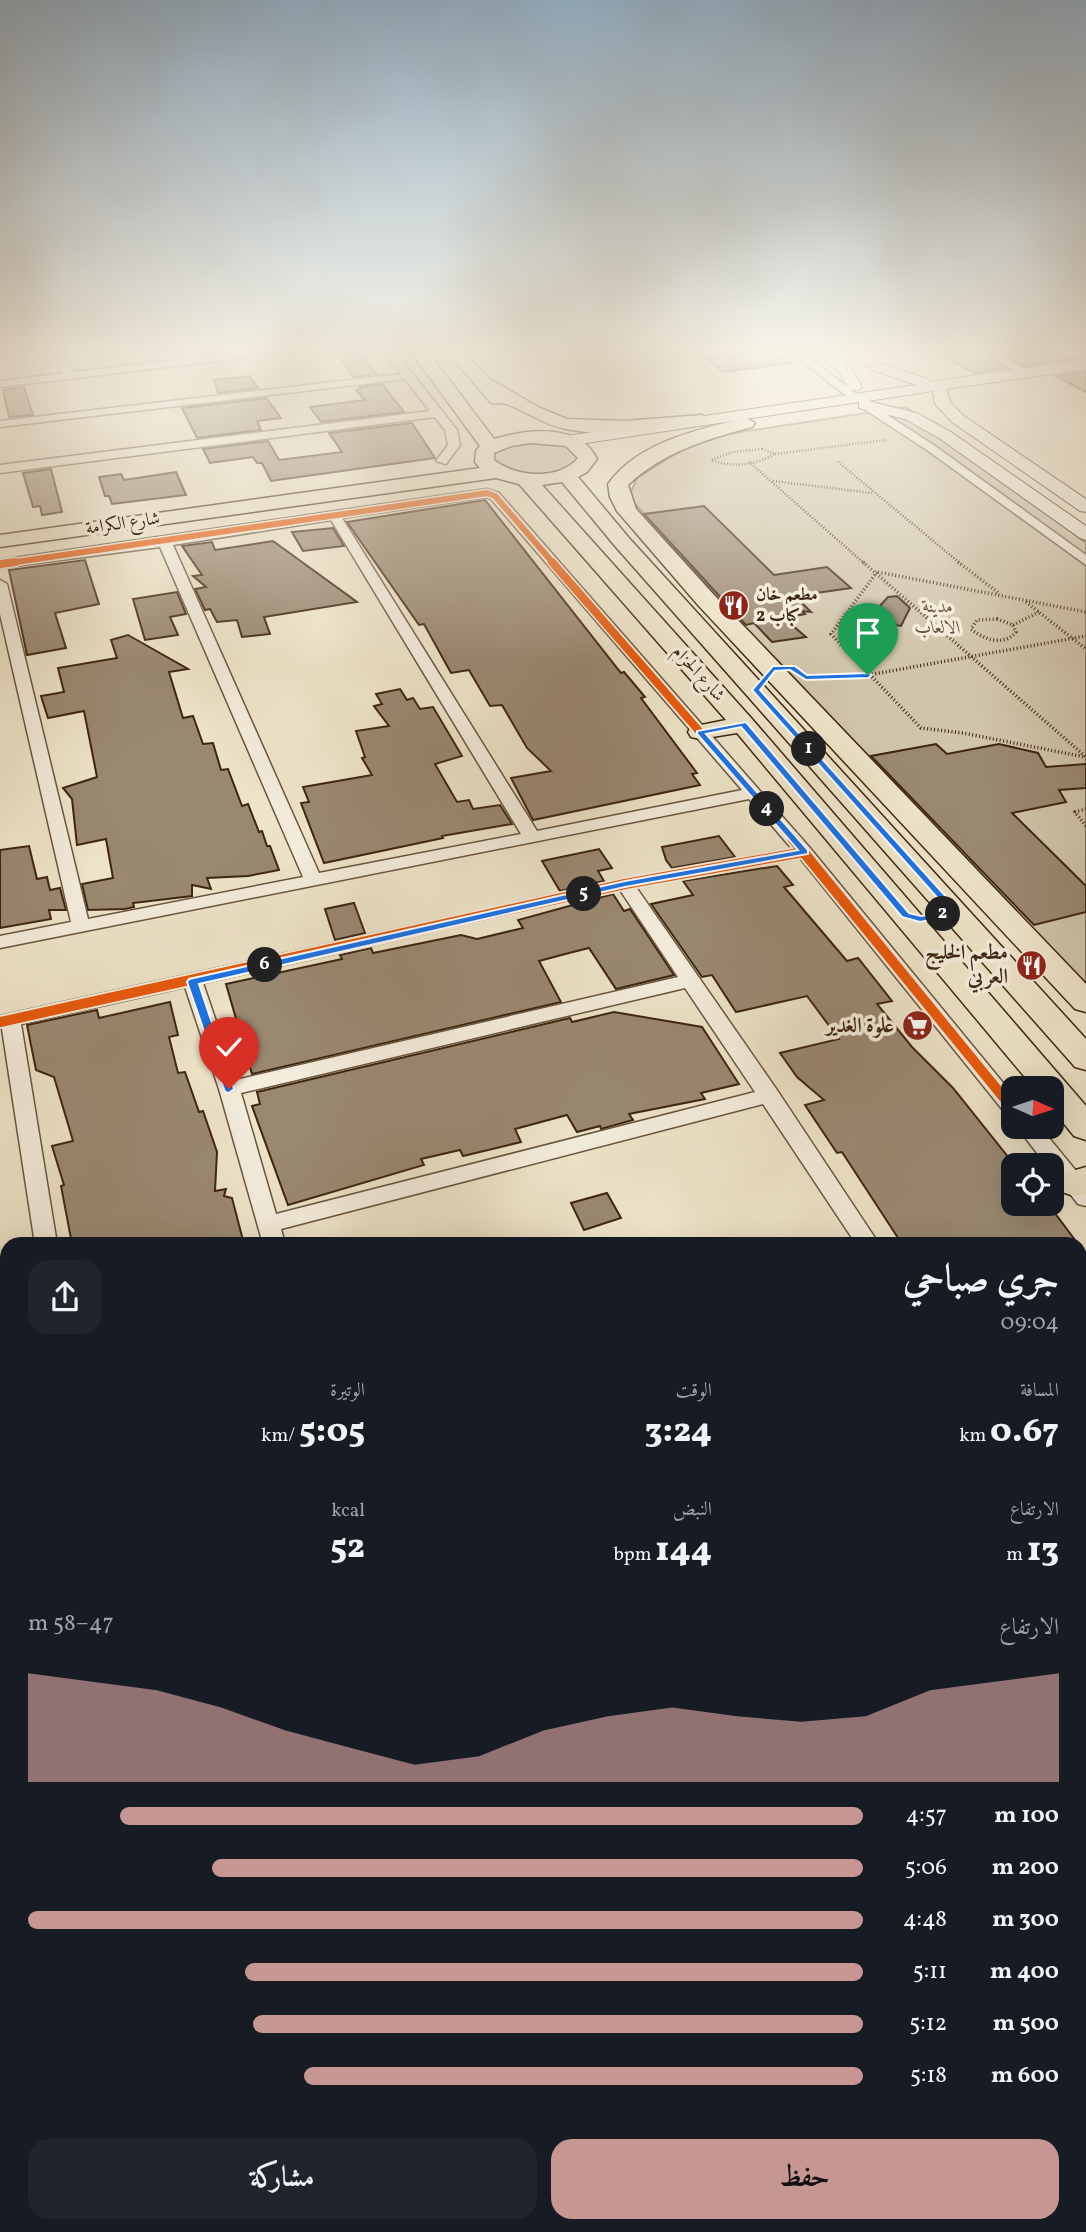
<!DOCTYPE html>
<html lang="ar">
<meta charset="utf-8">
<style>
:root{--surface:#171b24;--page:#20242c;--text:#f1f3f6;--muted:#9ea1a6;--accent:#c59692}
body{margin:0;font-family:Vollkorn,Amiri,serif;background:var(--page);color:var(--text);direction:rtl;height:100vh;display:flex;flex-direction:column;font-size:26px;white-space:nowrap}
*{box-sizing:border-box;margin:0}
p{font-size:23px;color:var(--muted)}
.icon{flex:none;width:38px;height:38px;fill:none;stroke:currentColor;stroke-width:2;stroke-linecap:round;stroke-linejoin:round}
.map{position:relative;flex:1;overflow:hidden;direction:ltr}
.sheet{position:absolute;left:0px;top:1237px;width:1087px;height:996px;display:flex;flex-direction:column;background:var(--surface);border-radius:21px 21px 0 0;box-shadow:0 7px 28px #0002;direction:rtl}
.sheet>*{flex:none}
.needle{width:46px;rotate:93deg}
.tools{position:absolute;left:1001px;top:1076px;display:grid;gap:14px}
.tools a{display:grid;place-items:center;width:63px;height:63px;border-radius:14px;background:var(--surface);box-shadow:0 7px 28px #0002;font-size:35px}
.pin{position:absolute;display:grid;place-items:center;width:60px;height:60px;color:#fff;margin:-72px -30px;border-radius:50% 50% 50% 0;rotate:-45deg;box-shadow:0 0 7px #0007}
.pin .icon{rotate:45deg}
.km{position:absolute;width:35px;height:35px;margin:-18px;border-radius:50%;background:#222;color:#fff;font-size:19px;line-height:35px;text-align:center}
.round{display:grid;place-items:center;flex:none;width:74px;height:74px;border-radius:21px;background:var(--page)}
.headline{display:flex;align-items:center;justify-content:space-between;height:119px;padding:0 28px}
h1{font-size:38px;font-weight:800;line-height:52px}
.figures{display:grid;grid-template-columns:repeat(3,1fr);gap:10px;height:119px;padding:7px 28px}
.figures div{display:grid;align-content:center}
.figures b{font-size:35px;font-weight:800}
.figures small{font-size:19px;font-weight:400}
.figures p{font-size:19px}
.chart{height:196px;padding:14px 28px}
.chart p{display:flex;justify-content:space-between}
.chart svg{width:100%;height:126px;margin-top:7px;fill:var(--accent);opacity:.7}
.primary-button{display:flex;gap:14px;margin-top:auto;padding:14px 28px}
.primary-button a{flex:1;height:80px;border-radius:21px;background:var(--accent);color:#111;font-size:28px;font-weight:800;line-height:80px;text-align:center}
.primary-button a+a{background:var(--page);color:var(--text)}
ul{padding:0 28px;list-style:none;font-size:23px}
li{display:grid;grid-template-columns:112px 84px 1fr;align-items:center;height:52px}
li i{height:18px;border-radius:9px;background:var(--accent)}
.map>svg:first-child{display:block}
.green{fill:#d0c4aa;stroke:#87745e;stroke-width:2}
.building{fill:#9a8871;stroke:#3e2511;stroke-width:2}
.lines{fill:none;stroke-linecap:round;stroke-linejoin:round}
.street-casing{stroke:#6a553f;stroke-width:3}
.secondary-casing{stroke:#3e2511;stroke-width:2}
.primary-casing{stroke:#3e2511;stroke-width:3}
.path-far1{stroke:#3e2511;stroke-width:2.5;stroke-dasharray:1 2;stroke-linecap:butt}
.path{stroke:#3e2511;stroke-width:3.5;stroke-dasharray:1 2.5;stroke-linecap:butt}
.street{fill:#f4eddc;fill-rule:evenodd}
.secondary{fill:#f4eddc;fill-rule:evenodd}
.primary{fill:#eee4c9;fill-rule:evenodd}
.cycleway-far2-casing{stroke:#f4eddc;stroke-width:9}
.cycleway-far1-casing{stroke:#f4eddc;stroke-width:11}
.cycleway-casing{stroke:#f4eddc;stroke-width:14}
.cycleway-far2{stroke:#e8590c;stroke-width:6}
.cycleway-far1{stroke:#e8590c;stroke-width:8}
.cycleway{stroke:#e8590c;stroke-width:10}
.route{fill:#1a73e8;stroke:#fff;stroke-width:2}
.labels{text-anchor:middle;dominant-baseline:central;stroke-width:7;stroke-linejoin:round;paint-order:stroke}
.far-street-label{font-size:18px;fill:#3e2511;stroke:#f4eddc}
.far-poi-label{font-size:18px;font-weight:bold;fill:#3e2511;stroke:#f4eddc;text-anchor:start}
.far-park-label{font-size:18px;font-style:italic;fill:#624d37;stroke:#f4eddc}
.poi-label{font-size:21px;font-weight:bold;fill:#3e2511;stroke:#f4eddc;text-anchor:end}
</style>
<div class="map">
<svg width="1086" height="2232" viewBox="0 0 1086 2232">
<rect width="100%" height="100%" fill="#eee4c9"/>
<filter id="stains"><feTurbulence type="fractalNoise" baseFrequency=".00286" numOctaves="4"/><feColorMatrix values="0 0 0 0 .2 0 0 0 0 .09 0 0 0 0 .02 0 0 0 .5 -.17"/></filter>
<radialGradient id="worn" r=".72"><stop offset=".6" stop-color="#630" stop-opacity="0"/><stop offset="1" stop-color="#630" stop-opacity=".3"/></radialGradient>
<g class="green">
<polygon points="906,407 1086,543 1086,988 787,674 629,497 637,478 701,438"/>
<path d="M528 441C545 442 568 440 578 457L576 463C548 480 529 474 498 468L491 457C499 444 514 444 528 441Z"/>
</g>
<g class="building">
<polygon points="341,348 357,351 377,374 353,377 336,352"/>
<polygon points="694,348 761,348 792,363 723,372"/>
<polygon points="927,348 977,348 1006,368 974,373"/>
<polygon points="998,348 1086,348 1086,357 1023,366"/>
<polygon points="1086,372 1086,392 1056,376"/>
<polygon points="249,376 258,388 218,393 214,380"/>
<polygon points="382,384 404,412 321,422 310,407 365,400 356,390 361,389 360,387"/>
<polygon points="24,387 33,415 9,417 3,390"/>
<polygon points="266,398 281,418 257,421 261,430 197,438 182,408"/>
<polygon points="412,423 435,458 271,481 262,463 257,463 253,457 210,463 203,449 268,441 279,460 342,452 329,433"/>
<polygon points="51,469 62,512 42,515 40,506 33,507 23,473"/>
<polygon points="176,472 186,495 112,504 109,496 105,496 99,477 121,474 124,480"/>
<polygon points="485,500 621,673 624,672 645,697 641,698 697,773 692,774 700,785 533,820 511,778 551,771 527,748 502,705 490,706 469,670 451,673 424,624 419,625 347,522"/>
<polygon points="704,506 774,575 827,567 851,588 795,596 811,612 802,611 805,614 784,618 806,637 772,642 754,623 746,625 644,514"/>
<polygon points="333,528 344,546 303,551 292,532"/>
<polygon points="273,541 357,602 264,617 270,634 242,637 237,620 217,622 210,609 205,610 195,589 206,587 193,576 202,575 182,546 212,542 215,550"/>
<polygon points="85,560 99,604 55,613 66,648 27,655 9,570"/>
<polygon points="177,592 186,614 170,617 178,635 145,640 133,599"/>
<polygon points="897,596 910,608 901,626 867,620 888,597"/>
<polygon points="128,635 188,669 169,672 183,718 193,716 203,744 213,743 221,770 228,769 242,806 248,804 259,832 262,831 267,846 270,846 279,870 248,876 207,878 211,889 192,885 192,896 133,903 134,907 125,909 88,910 82,884 113,878 106,839 77,845 72,799 63,788 97,777 84,711 48,718 41,696 64,692 58,668 117,658 111,640"/>
<polygon points="400,689 407,700 413,698 420,709 433,707 462,756 435,764 457,802 469,800 473,809 500,805 512,824 442,836 443,838 324,863 301,803 309,802 303,787 372,775 362,758 365,757 356,731 389,726 374,706 382,704 376,694"/>
<polygon points="936,744 947,754 999,744 1038,753 1046,767 1086,764 1086,788 1059,790 1066,802 1012,813 1086,886 1086,912 1034,925 871,756"/>
<polygon points="719,836 735,857 672,868 666,860 662,847"/>
<polygon points="29,846 37,879 47,877 50,890 60,888 66,910 49,910 51,919 0,928 0,850"/>
<polygon points="599,849 612,868 598,871 604,881 560,891 542,861"/>
<polygon points="777,866 793,885 784,887 847,961 858,958 892,1001 877,1004 912,1047 953,1088 1013,1163 1013,1204 1048,1204 1078,1244 902,1244 842,1152 837,1153 805,1105 824,1100 797,1077 780,1053 839,1039 807,996 736,1012 712,975 702,977 651,904 693,895 683,881"/>
<polygon points="613,894 624,911 630,909 674,975 616,989 589,948 569,953 539,961 561,1002 252,1074 226,984 342,959 340,955 371,948 373,953 461,935 477,939 523,928 518,920"/>
<polygon points="354,903 365,933 335,940 325,909"/>
<polygon points="170,1002 178,1035 169,1037 178,1073 185,1072 199,1112 203,1111 217,1152 215,1191 226,1189 224,1196 232,1198 244,1244 72,1244 61,1186 64,1185 52,1146 73,1141 54,1077 36,1070 27,1025 97,1010 99,1018"/>
<polygon points="614,1012 702,1027 739,1084 701,1093 705,1099 629,1114 633,1120 601,1129 600,1126 577,1132 567,1115 515,1129 521,1142 463,1156 460,1150 421,1159 424,1165 288,1205 252,1106 260,1104 257,1092 570,1018 572,1022"/>
<polygon points="607,1193 621,1218 584,1230 571,1203"/>
</g>
<g class="lines">
<defs>
<g id="street">
<polygon points="26,348 63,348 73,372 274,348 307,348 302,351 0,387 0,381 63,373 54,352 0,357 0,351"/>
<polygon points="381,348 392,348 457,430 460,445 446,464 436,461 448,445 445,430 435,417 0,473 0,465 430,411 405,379 0,427 0,421 401,374"/>
<polygon points="785,348 797,348 859,396 849,398"/>
<polygon points="980,348 993,348 1028,372 1019,374"/>
<polygon points="861,403 869,403 935,446 1086,555 1086,565 927,450 861,407"/>
<path d="M487 489 499 493 810 848 1013 1095V1116L1006 1114 800 858 636 887 777 1090 879 1244H856L763 1104 281 1229 285 1244H263L219 1089 185 987 21 1024 57 1244H35L0 1016 625 879 792 849 749 799 0 948V936L71 922 0 614V580L7 584 88 919 303 877 160 547 0 568V560ZM486 497 491 499 742 790 537 831 342 518ZM331 520 521 834 319 873 173 545ZM620 890 678 977 236 1080 203 983ZM685 988 755 1092 276 1214 241 1093Z"/>
<polygon points="1017,1127 1040,1127 1086,1183 1086,1206 1078,1204 1052,1171 1052,1166 1047,1166"/>
<polygon points="7,1312 7,1330 0,1332 0,1314"/>
<polygon points="1086,1345 1086,1365 1080,1367 1080,1347"/>
<polygon points="1086,1632 1086,1658 1080,1660 1080,1634"/>
<polygon points="7,1685 7,1713 0,1715 0,1687"/>
<polygon points="7,2007 7,2041 0,2043 0,2009"/>
<polygon points="752,2226 788,2226 790,2232 754,2232"/>
</g>
<g id="secondary">
<path d="M811 348C837 348 851 364 862 387L859 390H849L840 373Z"/>
<polygon points="841,348 858,348 883,364 928,379 930,382 1086,359 1086,369 946,389 951,403 964,416 1086,499 1086,512 1080,511 952,422 935,404 933,391 868,401 917,413 951,432 1086,526 1086,540 1080,538 939,438 905,419 859,408 859,402 566,446 558,441 566,436 916,385 873,370"/>
<polygon points="1086,1694 1086,1735 1080,1737 1080,1696"/>
<polygon points="1086,1772 1086,1816 1080,1818 1080,1775"/>
<polygon points="7,2087 7,2137 0,2139 0,2089"/>
<polygon points="7,2185 7,2226 26,2226 18,2232 0,2232 0,2187"/>
</g>
<g id="primary">
<path d="M408 348H425L494 439C527 429 580 423 597 459L587 472 578 477 629 538 1086 1039V1070L1075 1067 615 546 562 482 542 485 752 719 1086 1106V1140L1074 1136 1052 1109V1088H1034L737 733 700 739 691 737 688 732 691 727 726 720 519 484 496 478 0 547V535L480 468 475 462 476 451 480 446ZM531 443 566 446 578 458C559 481 515 477 494 460V453L511 446Z"/>
<path d="M444 348H461L488 378 538 407 567 419 624 421 702 415 711 420 702 425C657 429 611 438 566 429 541 424 527 411 506 404 502 402 496 404 491 403Z"/>
<path d="M746 418 755 423 752 427C707 439 663 452 628 485L636 509 714 595 1086 984V1012L1075 1009 698 605 617 511 610 497 608 484C638 442 699 429 746 418Z"/>
<polygon points="1086,1167 1086,1193 1074,1196 1062,1192 1057,1183 1062,1174"/>
</g>
</defs>
<use href="#street" class="street-casing"/>
<use href="#secondary" class="secondary-casing"/>
<use href="#primary" class="primary-casing"/>
<g class="path-far1">
<path d="M762 449 775 454C756 465 732 468 711 460L733 452Z"/>
<polyline points="775,454 886,440"/>
<polyline points="749,462 865,564"/>
<polyline points="838,462 961,564"/>
<polyline points="773,481 872,493"/>
</g>
<g class="path">
<polyline points="863,562 1086,757"/>
<polyline points="958,562 1000,594"/>
<polyline points="877,572 831,634 921,728 963,733 1085,757"/>
<polyline points="878,572 1086,612"/>
<polyline points="1026,602 1086,649"/>
<path d="M997 619 1013 625 1016 632C1004 647 983 639 971 629L977 620Z"/>
<polyline points="1013,625 1039,612"/>
<polyline points="809,677 868,675 1086,636"/>
<polyline points="1086,809 1075,812 1086,826"/>
</g>
<use href="#street" class="street"/>
<use href="#secondary" class="secondary"/>
<use href="#primary" class="primary"/>
<defs>
<polyline id="cycleway-far2" points="2,564 487,493 495,496 554,564"/>
<g id="cycleway-far1">
<polyline points="552,562 793,839"/>
<polyline points="0,564 15,562"/>
</g>
<g id="cycleway">
<polyline points="792,838 1013,1109"/>
<polyline points="0,1022 625,884 804,852"/>
</g>
</defs>
<use href="#cycleway-far2" class="cycleway-far2-casing"/>
<use href="#cycleway-far1" class="cycleway-far1-casing"/>
<use href="#cycleway" class="cycleway-casing"/>
<use href="#cycleway-far2" class="cycleway-far2"/>
<use href="#cycleway-far1" class="cycleway-far1"/>
<use href="#cycleway" class="cycleway"/>
</g>
<linearGradient id="sky" x2="0" y2="1"><stop stop-color="#92adc2"/><stop offset="0.53" stop-color="#f7f3e7"/><stop offset="1" stop-color="#f7f3e7" stop-opacity="0"/></linearGradient>
<rect width="1086" height="661" fill="url(#sky)"/>
<polygon class="route" points="773,666 795,666 807,675 868,673 872,675 868,678 806,680 790,670 775,671 760,690 950,901 952,907 945,917 920,922 902,917 741,727 706,734 808,850 808,854 625,887 199,984 234,1089 229,1093 225,1092 187,982 189,979 625,881 798,850 697,734 697,731 746,722 909,913 921,916 938,913 942,903 752,690"/>
<defs>
<symbol id="restaurant-disc" viewBox="-11 -11 22 22"><circle r="9.5" fill="#8f2418" stroke="#f4eddc"/><path d="M-5-6h1v4h1v-4h1v4h1v-4h1v5L-1.5 .5V6h-2V.5L-5-1ZM5-6V6H3V1.5H1.5Q1.5-4 5-6Z" fill="#fff"/></symbol>
<symbol id="supermarket-disc" viewBox="-11 -11 22 22"><circle r="9.5" fill="#8f2418" stroke="#f4eddc"/><path d="M-6-5.5h2.5l.6 2H6L4.5 2H-2.5L-4.4-4H-6ZM-1.5 3.2a1.3 1.3 0 1 0 .1 0ZM3 3.2a1.3 1.3 0 1 0 .1 0Z" fill="#fff"/></symbol>
</defs>
<g fill-rule="evenodd">
<use href="#restaurant-disc" x="716" y="588" width="35" height="35"/>
<use href="#restaurant-disc" x="1014" y="948" width="35" height="35"/>
<use href="#supermarket-disc" x="900" y="1008" width="35" height="35"/>
</g>
<g class="labels">
<g class="far-street-label">
<text transform="translate(123 524) rotate(-8)">شارع الكرامة</text>
<text transform="translate(698 674) rotate(48)">شارع الحزام</text>
</g>
<g class="far-poi-label">
<text x="756" y="595">مطعم خان<tspan x="756" dy="21">كباب 2</tspan></text>
</g>
<g class="far-park-label">
<text x="938" y="607">مدينة<tspan x="938" dy="21">الالعاب</tspan></text>
</g>
<g class="poi-label">
<text x="1008" y="953">مطعم الخليج<tspan x="1008" dy="24">العربي</tspan></text>
<text x="894" y="1026">علوة الغدير</text>
</g>
</g>
<rect width="100%" height="100%" filter="url(#stains)"/>
<rect width="100%" height="100%" fill="url(#worn)"/>
</svg>
<div class="tools">
<a><svg class="needle" viewBox="-14 -14 28 28"><path d="M0-13l5 13h-10z" fill="#e53935"/><path d="M0 13l5-13h-10z" fill="#9ea1a6"/></svg></a>
<a><svg class="icon" aria-label="locate" viewBox="0 0 24 24"><circle cx="12" cy="12" r="6"/><path d="M12 2v4M12 18v4M2 12h4M18 12h4"/></svg></a>
</div>
<div class="pin" style="left:868px;top:675px;background:#1e9e55"><svg class="icon" aria-label="arrive" viewBox="0 0 24 24"><path d="M6 21V4h12l-3 4 3 4H6"/></svg></div>
<div class="pin" style="left:229px;top:1089px;background:#d93025"><svg class="icon" aria-label="check" viewBox="0 0 24 24"><path d="M5 12l5 5 9-10"/></svg></div>
<b class="km" style="left:809px;top:749px">1</b>
<b class="km" style="left:943px;top:914px">2</b>
<b class="km" style="left:767px;top:809px">4</b>
<b class="km" style="left:584px;top:894px">5</b>
<b class="km" style="left:265px;top:965px">6</b>
<section class="sheet">
<div class="headline"><div><h1>جري صباحي</h1><p>09:04</p></div><a class="round"><svg class="icon" aria-label="share" viewBox="0 0 24 24"><path d="M12 15V3M7 8l5-5 5 5M5 13v7h14v-7"/></svg></a></div>
<div class="figures">
<div><p>المسافة</p><b>0.67<small> km</small></b></div>
<div><p>الوقت</p><b>3:24</b></div>
<div><p>الوتيرة</p><b>5:05<small> /km</small></b></div>
</div>
<div class="figures">
<div><p>الارتفاع</p><b>13<small> m</small></b></div>
<div><p>النبض</p><b>144<small> bpm</small></b></div>
<div><p>kcal</p><b>52</b></div>
</div>
<div class="chart"><p><span>الارتفاع</span>47–58 m</p>
<svg viewBox="0 0 160 44" preserveAspectRatio="none"><path d="M0 44V6L10 9L20 12L30 18L40 26L50 32L60 38L70 35L80 26L90 21L100 18L110 21L120 23L130 21L140 12L150 9L160 6V44z"/></svg>
</div>
<ul>
<li><b>100 m</b>4:57<i style="width:89%"></i></li>
<li><b>200 m</b>5:06<i style="width:78%"></i></li>
<li><b>300 m</b>4:48<i style="width:100%"></i></li>
<li><b>400 m</b>5:11<i style="width:74%"></i></li>
<li><b>500 m</b>5:12<i style="width:73%"></i></li>
<li><b>600 m</b>5:18<i style="width:67%"></i></li>
</ul>
<div class="primary-button"><a>حفظ</a><a>مشاركة</a></div>
</section>
</div>
